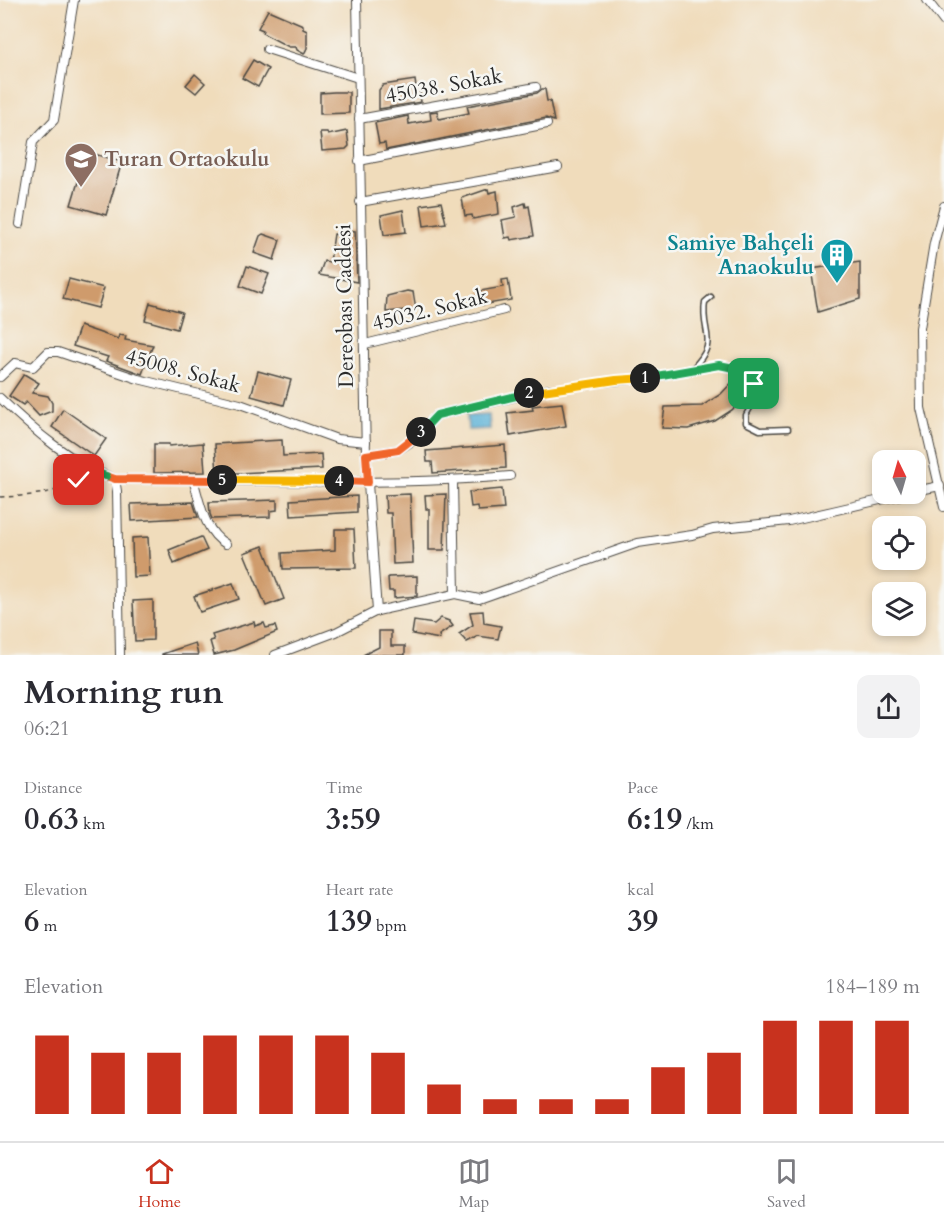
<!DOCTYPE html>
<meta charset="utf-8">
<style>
:root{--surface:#fff;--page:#f2f2f3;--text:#2b2b33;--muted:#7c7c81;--line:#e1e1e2;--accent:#c8321e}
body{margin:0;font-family:Cardo,serif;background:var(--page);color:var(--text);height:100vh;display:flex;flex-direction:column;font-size:22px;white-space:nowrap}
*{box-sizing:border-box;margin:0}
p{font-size:20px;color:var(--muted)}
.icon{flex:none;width:33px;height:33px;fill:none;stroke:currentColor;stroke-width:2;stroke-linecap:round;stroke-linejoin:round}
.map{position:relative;height:655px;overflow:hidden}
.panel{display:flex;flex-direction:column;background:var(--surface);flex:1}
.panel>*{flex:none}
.needle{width:39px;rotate:355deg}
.buttons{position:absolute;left:872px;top:450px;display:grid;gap:12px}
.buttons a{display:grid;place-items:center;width:54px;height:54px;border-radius:12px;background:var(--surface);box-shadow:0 3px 9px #0003;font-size:30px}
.pin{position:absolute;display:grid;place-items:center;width:51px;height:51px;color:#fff;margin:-26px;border-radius:12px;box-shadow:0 3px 9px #0006}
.km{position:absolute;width:30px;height:30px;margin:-15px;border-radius:50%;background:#222;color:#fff;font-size:16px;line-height:30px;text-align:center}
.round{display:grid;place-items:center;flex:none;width:63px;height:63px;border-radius:12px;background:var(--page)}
.head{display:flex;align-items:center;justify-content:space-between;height:102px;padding:0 24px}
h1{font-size:33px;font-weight:700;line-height:45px}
.metrics{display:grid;grid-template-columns:repeat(3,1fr);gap:9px;height:102px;padding:6px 24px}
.metrics div{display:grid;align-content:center}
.metrics b{font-size:30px;font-weight:700}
.metrics small{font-size:16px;font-weight:400}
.metrics p{font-size:16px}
.chart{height:168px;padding:12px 24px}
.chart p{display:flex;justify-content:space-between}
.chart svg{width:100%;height:108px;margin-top:6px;stroke:var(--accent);stroke-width:6}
.tabs{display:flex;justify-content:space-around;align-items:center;height:84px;border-top:2px solid var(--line);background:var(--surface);font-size:16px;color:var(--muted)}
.tabs a{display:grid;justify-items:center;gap:3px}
.tabs .on{color:var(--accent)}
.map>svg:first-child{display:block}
.water{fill:#5ab1d6;stroke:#426e80;stroke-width:1.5}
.building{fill:#cf9b6c}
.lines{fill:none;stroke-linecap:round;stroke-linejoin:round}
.lane-casing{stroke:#494641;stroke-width:7}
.street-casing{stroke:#494641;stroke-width:10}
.path{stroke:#494641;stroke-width:1.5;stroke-dasharray:4.5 4.5;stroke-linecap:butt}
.lane{stroke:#fff;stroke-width:4}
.street{stroke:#fff;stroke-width:8}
.split-1-casing{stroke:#fff;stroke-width:12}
.split-2-casing{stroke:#fff;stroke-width:12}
.split-3-casing{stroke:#fff;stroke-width:12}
.split-4-casing{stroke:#fff;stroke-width:12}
.split-5-casing{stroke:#fff;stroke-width:12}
.split-6-casing{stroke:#fff;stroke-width:12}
.split-7-casing{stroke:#fff;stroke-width:12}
.split-1{stroke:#22a559;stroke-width:8}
.split-2{stroke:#f5b400;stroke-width:8}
.split-3{stroke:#22a559;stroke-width:8}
.split-4{stroke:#f0652b;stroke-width:8}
.split-5{stroke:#f5b400;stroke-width:8}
.split-6{stroke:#f0652b;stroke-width:8}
.split-7{stroke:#22a559;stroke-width:8}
.labels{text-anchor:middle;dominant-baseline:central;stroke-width:5;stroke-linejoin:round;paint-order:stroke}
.street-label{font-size:21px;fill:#2b2b2b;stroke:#f6f6f2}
.education-label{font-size:21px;font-weight:bold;fill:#785e54;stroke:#f6f6f2;text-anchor:start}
.culture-label{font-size:21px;font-weight:bold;fill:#0d838f;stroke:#f6f6f2;text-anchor:end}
</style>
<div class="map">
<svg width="944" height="655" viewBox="0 0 944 655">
<rect width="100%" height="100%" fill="#f6f6f2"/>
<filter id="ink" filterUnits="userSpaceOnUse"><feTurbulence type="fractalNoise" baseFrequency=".0167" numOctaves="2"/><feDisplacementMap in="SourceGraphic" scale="12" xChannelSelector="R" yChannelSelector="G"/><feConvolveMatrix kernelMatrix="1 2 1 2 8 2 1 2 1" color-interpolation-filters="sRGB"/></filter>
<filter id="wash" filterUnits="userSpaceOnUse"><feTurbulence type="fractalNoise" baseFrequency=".008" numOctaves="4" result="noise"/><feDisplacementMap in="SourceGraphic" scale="24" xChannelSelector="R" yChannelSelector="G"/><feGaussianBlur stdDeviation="1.35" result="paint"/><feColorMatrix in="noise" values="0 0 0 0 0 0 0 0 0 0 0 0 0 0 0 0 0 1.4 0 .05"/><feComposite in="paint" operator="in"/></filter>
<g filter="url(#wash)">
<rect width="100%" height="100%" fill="#f0dcbb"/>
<polygon class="water" points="489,415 490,429 468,430 467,416"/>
<g id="blocks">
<g class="building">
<polygon points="268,10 303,25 303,29 307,31 307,48 304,54 297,50 296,47 289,47 262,33 263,30 258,28"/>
<polygon points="253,60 268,69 258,87 242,78"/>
<polygon points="195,74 205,83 196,93 186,85"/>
<polygon points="415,80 416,87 419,86 421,102 379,109 379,90 383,85"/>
<polygon points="542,89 545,89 547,101 550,101 554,121 546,118 386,150 385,143 379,144 375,123 408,116 409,124 431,120 430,112 437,111 439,119 469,113 467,106 537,93"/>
<polygon points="334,92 349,92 349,113 320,114 320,93"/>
<polygon points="347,131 349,146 346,149 322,151 320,132 327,132 328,135"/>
<polygon points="87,152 122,162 106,215 71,205"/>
<polygon points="488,189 489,193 497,191 499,214 473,219 472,215 465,216 462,198"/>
<polygon points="441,202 446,223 424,226 421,205"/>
<polygon points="525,203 526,207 529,206 534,236 511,240 510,237 505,238 502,220 516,217 514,207"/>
<polygon points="403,210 406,232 384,235 381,215"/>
<polygon points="349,230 355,231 357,282 319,275 324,261 330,262 334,234 349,236"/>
<polygon points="263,234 280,240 274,260 254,253 260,236"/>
<polygon points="860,262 860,299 818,312 811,269"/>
<polygon points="247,266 269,274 261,294 240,286"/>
<polygon points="69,279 104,288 98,308 63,299"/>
<polygon points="508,279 511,300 482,305 480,291 503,287 502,280"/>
<polygon points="407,291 413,292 416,309 386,312 387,296"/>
<polygon points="150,303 182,312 177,329 145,320"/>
<polygon points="80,326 118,339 119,335 126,336 125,340 153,345 142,374 106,361 108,357 73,346"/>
<polygon points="258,371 291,380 284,405 251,396"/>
<polygon points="24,374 39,383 32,393 48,396 52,403 52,411 39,416 26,402 23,405 9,396"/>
<polygon points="736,378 749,392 732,410 715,421 688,429 662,428 665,407 702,406 721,394"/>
<polygon points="562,403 566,426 510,436 507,413 533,410 532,406"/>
<polygon points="63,409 106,439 94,456 52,427"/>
<polygon points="282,440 283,456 321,454 322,469 217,474 215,444"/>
<polygon points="203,443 205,472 154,473 154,444 169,444 169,446"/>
<polygon points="505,445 506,468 433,473 432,462 427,462 426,451"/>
<polygon points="502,489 504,509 478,511 477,506 471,507 469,492"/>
<polygon points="410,494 413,563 393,564 391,513 386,513 385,495"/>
<polygon points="446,494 444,550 429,550 429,509 426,509 425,495"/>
<polygon points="357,496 357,512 291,516 290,500"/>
<polygon points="277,500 277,510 270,511 270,517 212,519 210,514 209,502"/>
<polygon points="193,502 198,517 132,521 131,504"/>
<polygon points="335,529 354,529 356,568 283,569 282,553 335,550"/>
<polygon points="148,537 150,576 133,577 132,538"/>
<polygon points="201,537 207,550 174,564 169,550"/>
<polygon points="263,546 284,599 266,606 244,553"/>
<polygon points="417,576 417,596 394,598 394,591 389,591 388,577"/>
<polygon points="233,583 239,599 200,612 194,596"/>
<polygon points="153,600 153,640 135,641 133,601"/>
<polygon points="483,611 484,623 501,626 498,639 478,636 467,642 459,634 473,625 470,612"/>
<polygon points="441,618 449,621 453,626 439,635 440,639 412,634 414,621 434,624"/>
<polygon points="254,622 255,626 264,623 266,628 275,626 277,632 234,650 214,655 210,641 214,640 212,635"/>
<polygon points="379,631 391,631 391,646 405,646 405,655 363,655 379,647"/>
<polygon points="195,643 198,655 162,655 162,654"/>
</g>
</g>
</g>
<g filter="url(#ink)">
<use href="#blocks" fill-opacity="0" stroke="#494641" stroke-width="1.5"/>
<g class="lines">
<defs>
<g id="lane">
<path d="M690 371C722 340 700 335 705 302L711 297"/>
<polyline points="550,389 655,378 719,365 734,367 759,392 746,415 746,423 760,430 788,429"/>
</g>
<g id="street">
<polyline points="357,0 366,455 377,611"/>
<polyline points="927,0 944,22"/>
<polyline points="267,49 358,78"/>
<polyline points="359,119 536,87"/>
<polyline points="359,161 547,124"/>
<polyline points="360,202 558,167"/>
<polyline points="944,206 934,243 920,328 921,408 944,507"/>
<polyline points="20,224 33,142 54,120 74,0"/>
<polyline points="365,344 504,310"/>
<polyline points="0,377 15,363 33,367 48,352 58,352 138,379 240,404 337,439 366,442"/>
<path d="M0 398C33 430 72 464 115 479 247 479 379 487 510 476"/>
<polyline points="366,455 398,450 412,441 437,415 549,389"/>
<polyline points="115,479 117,491 120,655"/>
<path d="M193 479C200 502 204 532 226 544"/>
<polyline points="453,481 455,594"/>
<polyline points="915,491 940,486"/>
<polyline points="275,655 336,632 377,611 455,594 479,599 638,543 692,535 713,529 789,521 906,494"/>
</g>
</defs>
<use href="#lane" class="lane-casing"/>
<use href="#street" class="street-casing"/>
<path class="path" d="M0 497C30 496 63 494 87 474"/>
<use href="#lane" class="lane"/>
<use href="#street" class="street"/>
</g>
</g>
<g class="lines" filter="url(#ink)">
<defs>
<polyline id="split-1" points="645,378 719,365 734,368 754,384"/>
<polyline id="split-2" points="529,393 616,380 645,378"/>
<polyline id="split-3" points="421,432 437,415 529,393"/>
<polyline id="split-4" points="339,481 368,482 366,455 398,450 421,432"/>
<polyline id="split-5" points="222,480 339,481"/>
<polyline id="split-6" points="106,476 115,479 222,480"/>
<polyline id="split-7" points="79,480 90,470 106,476"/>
</defs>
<use href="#split-1" class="split-1-casing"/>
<use href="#split-2" class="split-2-casing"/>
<use href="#split-3" class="split-3-casing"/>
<use href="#split-4" class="split-4-casing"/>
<use href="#split-5" class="split-5-casing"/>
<use href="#split-6" class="split-6-casing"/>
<use href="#split-7" class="split-7-casing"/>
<use href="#split-1" class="split-1"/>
<use href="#split-2" class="split-2"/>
<use href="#split-3" class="split-3"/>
<use href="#split-4" class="split-4"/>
<use href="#split-5" class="split-5"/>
<use href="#split-6" class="split-6"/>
<use href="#split-7" class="split-7"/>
</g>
<defs>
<symbol id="school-pin" viewBox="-11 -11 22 30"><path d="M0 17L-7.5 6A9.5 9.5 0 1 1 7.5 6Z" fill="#8d6e63" stroke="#f6f6f2"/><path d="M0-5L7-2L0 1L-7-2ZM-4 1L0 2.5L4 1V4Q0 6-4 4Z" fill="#fff"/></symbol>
<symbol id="building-pin" viewBox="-11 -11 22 30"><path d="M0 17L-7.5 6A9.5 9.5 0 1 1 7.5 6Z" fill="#0f9aa8" stroke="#f6f6f2"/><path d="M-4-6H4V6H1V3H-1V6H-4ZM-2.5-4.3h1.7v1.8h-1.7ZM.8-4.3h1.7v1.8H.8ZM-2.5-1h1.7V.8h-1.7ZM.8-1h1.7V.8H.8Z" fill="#fff"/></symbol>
</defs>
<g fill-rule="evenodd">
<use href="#school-pin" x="62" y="140" width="38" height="52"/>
<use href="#building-pin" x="818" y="236" width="38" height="52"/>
</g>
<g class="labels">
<g class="street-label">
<text transform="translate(444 86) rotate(-10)">45038. Sokak</text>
<text transform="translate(345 306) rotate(-91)">Dereobası Caddesi</text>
<text transform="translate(430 310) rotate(-14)">45032. Sokak</text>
<text transform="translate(183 371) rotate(15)">45008. Sokak</text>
</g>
<g class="education-label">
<text x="104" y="159">Turan Ortaokulu</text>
</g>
<g class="culture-label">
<text x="814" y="243">Samiye Bahçeli<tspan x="814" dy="24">Anaokulu</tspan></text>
</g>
</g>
</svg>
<div class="buttons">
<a><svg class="needle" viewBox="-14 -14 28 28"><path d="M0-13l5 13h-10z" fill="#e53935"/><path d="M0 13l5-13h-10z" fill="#7c7c81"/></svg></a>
<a><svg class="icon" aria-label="locate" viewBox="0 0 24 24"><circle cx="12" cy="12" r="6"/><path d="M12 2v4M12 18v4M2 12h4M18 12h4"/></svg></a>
<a><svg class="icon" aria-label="layers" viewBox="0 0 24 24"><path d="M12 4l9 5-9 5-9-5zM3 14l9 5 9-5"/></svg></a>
</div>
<div class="pin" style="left:754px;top:384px;background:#1e9e55"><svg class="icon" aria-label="arrive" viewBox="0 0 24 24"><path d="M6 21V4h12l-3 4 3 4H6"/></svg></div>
<div class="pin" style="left:79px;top:480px;background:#d93025"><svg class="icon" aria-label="check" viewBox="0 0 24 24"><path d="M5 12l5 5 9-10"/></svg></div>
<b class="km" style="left:645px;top:378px">1</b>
<b class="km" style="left:529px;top:393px">2</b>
<b class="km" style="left:421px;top:432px">3</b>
<b class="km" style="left:339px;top:481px">4</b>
<b class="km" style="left:222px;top:480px">5</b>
</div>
<section class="panel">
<div class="head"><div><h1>Morning run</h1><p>06:21</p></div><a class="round"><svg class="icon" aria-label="share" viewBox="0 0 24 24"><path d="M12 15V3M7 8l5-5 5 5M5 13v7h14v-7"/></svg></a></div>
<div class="metrics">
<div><p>Distance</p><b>0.63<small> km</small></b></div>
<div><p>Time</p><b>3:59</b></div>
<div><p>Pace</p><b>6:19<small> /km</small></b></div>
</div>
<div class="metrics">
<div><p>Elevation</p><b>6<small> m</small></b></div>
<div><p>Heart rate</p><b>139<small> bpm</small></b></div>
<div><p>kcal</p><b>39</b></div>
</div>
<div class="chart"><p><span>Elevation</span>184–189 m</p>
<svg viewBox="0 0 160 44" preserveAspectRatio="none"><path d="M5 44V12M15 44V19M25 44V19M35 44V12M45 44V12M55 44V12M65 44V19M75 44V32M85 44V38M95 44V38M105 44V38M115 44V25M125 44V19M135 44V6M145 44V6M155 44V6"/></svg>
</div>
</section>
<nav class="tabs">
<a class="on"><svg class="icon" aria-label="home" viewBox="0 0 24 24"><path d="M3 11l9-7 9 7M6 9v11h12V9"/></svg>Home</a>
<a><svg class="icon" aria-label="map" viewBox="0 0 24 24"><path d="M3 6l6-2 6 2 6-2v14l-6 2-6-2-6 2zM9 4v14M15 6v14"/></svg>Map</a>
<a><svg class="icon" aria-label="saved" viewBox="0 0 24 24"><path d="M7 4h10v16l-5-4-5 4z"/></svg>Saved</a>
</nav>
